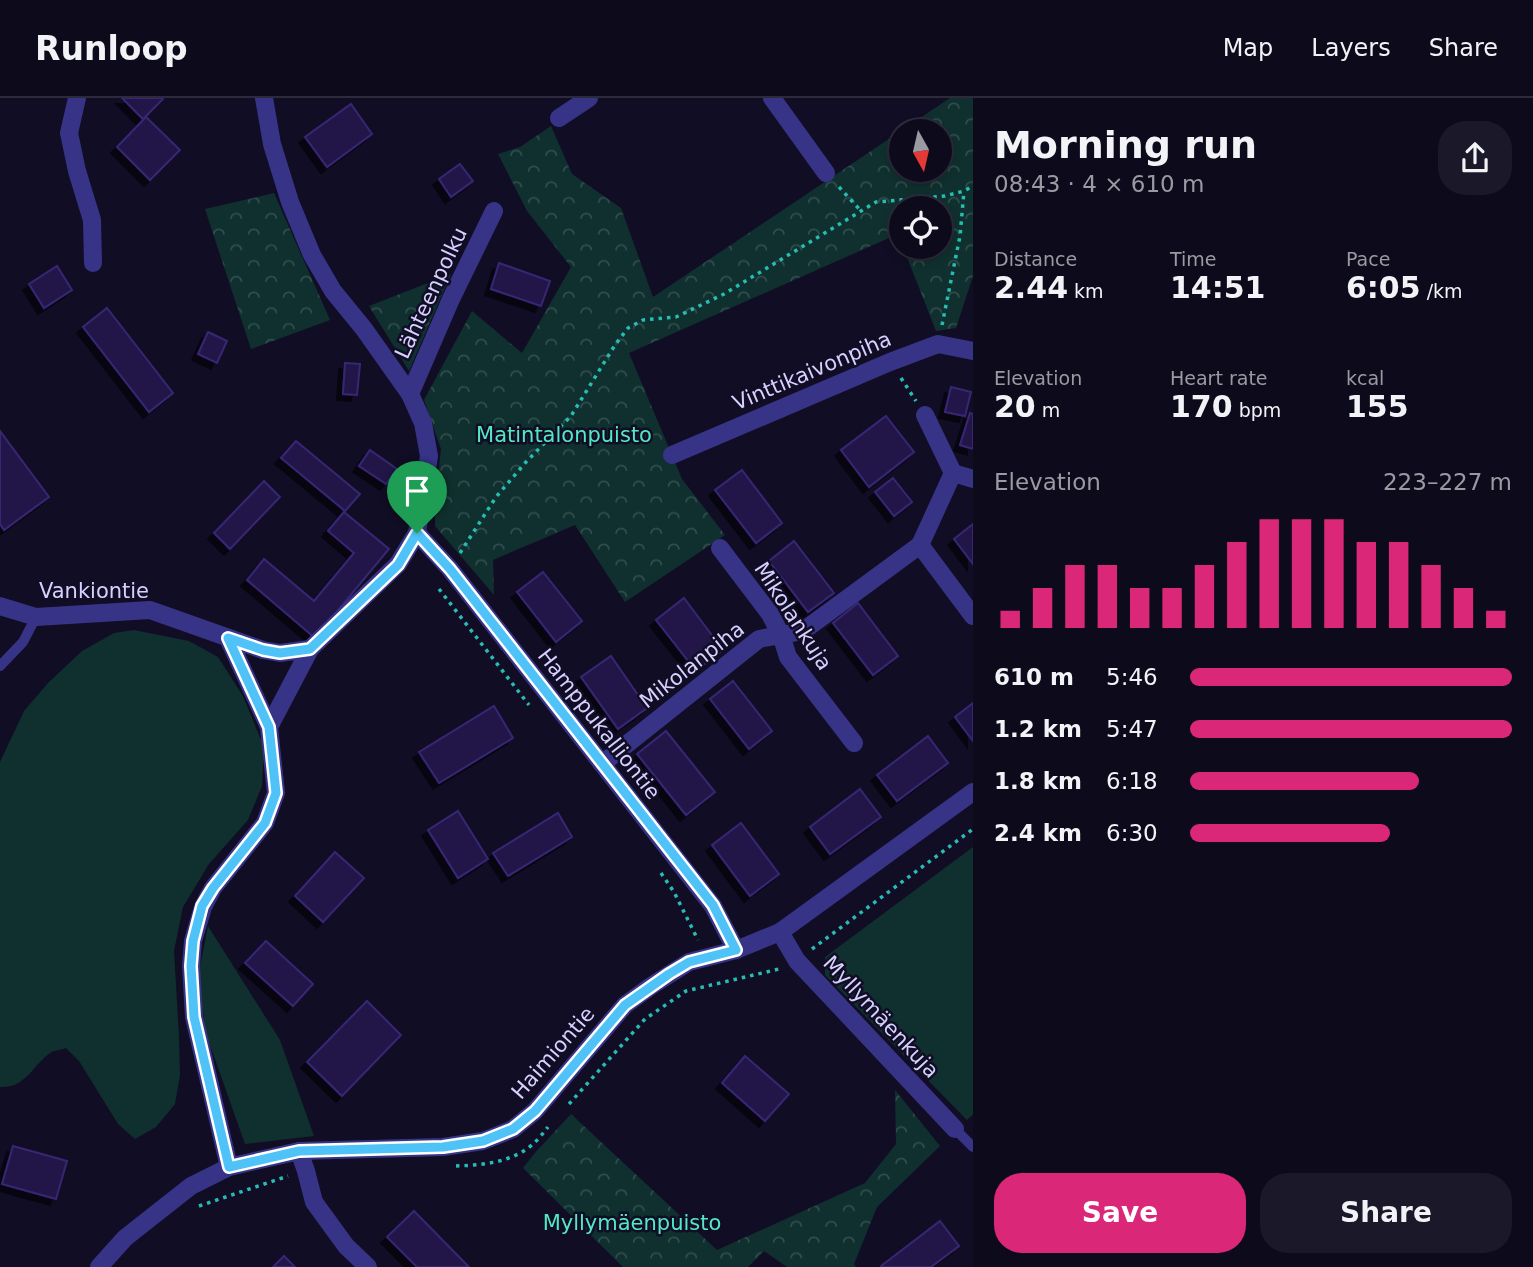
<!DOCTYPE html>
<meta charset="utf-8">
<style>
:root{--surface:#0d0a1c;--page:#1b1829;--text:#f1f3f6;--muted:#9a9aa3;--line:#2d2b3b;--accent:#db2777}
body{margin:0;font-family:"DejaVu Sans",sans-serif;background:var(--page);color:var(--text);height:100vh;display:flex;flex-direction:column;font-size:26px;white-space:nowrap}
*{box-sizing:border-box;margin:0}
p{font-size:23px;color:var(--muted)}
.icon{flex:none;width:38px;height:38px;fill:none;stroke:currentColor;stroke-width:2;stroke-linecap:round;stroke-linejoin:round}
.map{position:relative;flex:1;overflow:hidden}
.drawer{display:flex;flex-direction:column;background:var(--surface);width:560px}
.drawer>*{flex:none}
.needle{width:46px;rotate:172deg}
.fabs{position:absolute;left:889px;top:21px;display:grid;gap:14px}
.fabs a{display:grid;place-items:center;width:63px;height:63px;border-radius:50%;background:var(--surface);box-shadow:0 4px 10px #0003,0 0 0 2px var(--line);font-size:35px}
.pin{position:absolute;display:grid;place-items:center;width:60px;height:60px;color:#fff;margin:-72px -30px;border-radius:50% 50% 50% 0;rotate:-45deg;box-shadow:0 0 7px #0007}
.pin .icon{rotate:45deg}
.round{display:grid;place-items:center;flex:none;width:74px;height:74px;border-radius:28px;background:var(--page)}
.overview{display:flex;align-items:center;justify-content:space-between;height:119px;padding:0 21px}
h1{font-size:38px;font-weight:700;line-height:52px}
.figures{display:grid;grid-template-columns:repeat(3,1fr);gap:10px;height:119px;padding:7px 21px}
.figures div{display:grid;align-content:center}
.figures b{font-size:30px;font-weight:700}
.figures small{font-size:19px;font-weight:400}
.figures p{font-size:19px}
.chart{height:196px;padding:14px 21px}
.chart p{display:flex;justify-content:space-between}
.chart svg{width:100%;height:126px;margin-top:7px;stroke:var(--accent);stroke-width:6}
.cta{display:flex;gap:14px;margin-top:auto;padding:14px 21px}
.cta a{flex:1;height:80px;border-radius:28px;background:var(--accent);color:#fff;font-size:28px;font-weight:700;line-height:80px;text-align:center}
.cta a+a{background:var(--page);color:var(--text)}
ul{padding:0 21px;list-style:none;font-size:23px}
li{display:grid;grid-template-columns:112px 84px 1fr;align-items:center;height:52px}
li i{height:18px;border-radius:9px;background:var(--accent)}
header{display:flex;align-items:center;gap:42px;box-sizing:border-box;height:98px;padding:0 35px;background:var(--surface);border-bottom:2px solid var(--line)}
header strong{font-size:33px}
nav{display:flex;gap:38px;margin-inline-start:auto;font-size:24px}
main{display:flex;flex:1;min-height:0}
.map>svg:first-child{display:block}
.green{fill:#0f302e}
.forest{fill:url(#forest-crowns);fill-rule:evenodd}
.building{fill:#211748;stroke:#372875;stroke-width:2;filter:url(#shadow)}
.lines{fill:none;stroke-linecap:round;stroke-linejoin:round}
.path{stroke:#26beb4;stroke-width:3.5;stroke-dasharray:3.5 5;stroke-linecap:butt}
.service{stroke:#373488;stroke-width:10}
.minor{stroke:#373488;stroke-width:18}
.tertiary{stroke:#373488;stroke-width:18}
.route-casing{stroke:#fff;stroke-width:14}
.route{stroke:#4fc3f7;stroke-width:9}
.labels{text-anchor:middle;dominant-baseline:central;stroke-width:5;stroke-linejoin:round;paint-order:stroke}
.street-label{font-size:21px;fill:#d6d1ff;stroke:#110d25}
.park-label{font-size:21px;fill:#54e8c2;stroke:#110d25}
</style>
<header>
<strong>Runloop</strong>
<nav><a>Map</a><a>Layers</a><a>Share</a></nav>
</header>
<main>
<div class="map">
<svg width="973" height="1169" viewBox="0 0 973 1169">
<defs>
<pattern id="forest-crowns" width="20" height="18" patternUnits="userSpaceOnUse" patternTransform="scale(1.75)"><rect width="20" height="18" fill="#0f302e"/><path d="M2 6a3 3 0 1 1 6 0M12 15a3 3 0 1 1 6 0" fill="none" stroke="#314d4d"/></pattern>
<filter id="shadow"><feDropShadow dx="-6" dy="6" stdDeviation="0" flood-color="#0009"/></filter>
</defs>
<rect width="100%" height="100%" fill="#110d25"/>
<g class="green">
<path d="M134 532 189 543 218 559 243 598 264 649 262 688 248 722 209 766 183 809 174 853 179 938 180 977 175 1006 156 1029 135 1041 118 1026 79 963 66 950C61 952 54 952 50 955 33 967 25 991 0 989V664L24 613 48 585 82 553 114 535Z"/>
<polygon points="973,749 973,1016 967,1022 825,877 825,859"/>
<polygon points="208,828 280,942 314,1038 245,1046 206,936 198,878"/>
</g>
<g class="forest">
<path d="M950 0H973V178L956 230 936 233 903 149H940V110H901V144L898 136 629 255 682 381 725 437 625 504 575 427 493 462 494 497 435 428V405L441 351 424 302 472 213 522 255 571 169 527 113 498 56 520 49 551 28 572 76 621 110 653 199ZM901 33H940V72H901Z"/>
<polygon points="274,95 330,222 251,251 205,111"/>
<polygon points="451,176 409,273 369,208"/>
<polygon points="895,992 940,1048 877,1109 854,1166 856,1169 787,1169 764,1153 748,1169 623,1169 523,1070 534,1056 571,1016 717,1152 865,1085 896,1046"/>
</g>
<g class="building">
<polygon points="122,0 162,0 163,1 143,21"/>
<polygon points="351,6 372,36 327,69 305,39"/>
<polygon points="146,19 180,52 150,82 117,49"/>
<polygon points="460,66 473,83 451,99 439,81"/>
<polygon points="499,165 550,183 541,208 491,191"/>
<polygon points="57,168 72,192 44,210 29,186"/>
<polygon points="107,210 173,295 149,314 83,229"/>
<polygon points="208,234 227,243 217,265 198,256"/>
<polygon points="345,265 360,266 357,297 343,296"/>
<polygon points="951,289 971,294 965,318 945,314"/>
<polygon points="970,315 973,316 973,351 960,347"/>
<polygon points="886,318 914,354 869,389 841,352"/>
<polygon points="0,333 49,399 4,432 0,426"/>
<polygon points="296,343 360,396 345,413 281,360"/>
<polygon points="370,352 397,371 386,386 359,368"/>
<polygon points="742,372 782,425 756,445 715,392"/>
<polygon points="893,380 912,404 894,418 875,394"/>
<polygon points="264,383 280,399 230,451 214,435"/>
<polygon points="344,414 389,451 315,540 247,482 264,461 314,503 354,455 328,433"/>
<polygon points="973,426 973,466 954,441"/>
<polygon points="794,443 834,495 808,514 769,463"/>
<polygon points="543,474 582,523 556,544 517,494"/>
<polygon points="684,500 723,552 696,573 656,522"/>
<polygon points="858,505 898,558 873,577 833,525"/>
<polygon points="611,558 647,610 618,631 581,579"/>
<polygon points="733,583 772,633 749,651 710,601"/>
<polygon points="973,605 973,643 955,619"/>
<polygon points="494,608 513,640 439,685 419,654"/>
<polygon points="666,633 715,694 686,717 637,656"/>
<polygon points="928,638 948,665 897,703 877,677"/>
<polygon points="860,691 881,719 830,756 810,729"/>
<polygon points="458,713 488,761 458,780 428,732"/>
<polygon points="558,715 572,739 508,778 493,755"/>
<polygon points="741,725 779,776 750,798 712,747"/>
<polygon points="335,754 364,780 323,824 295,798"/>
<polygon points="266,843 313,886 293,908 245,865"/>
<polygon points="367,903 401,937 342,998 307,964"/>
<polygon points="745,958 789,996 765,1023 722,985"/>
<polygon points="13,1048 67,1063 56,1101 2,1086"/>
<polygon points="414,1113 469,1169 417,1169 387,1139"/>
<polygon points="940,1123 959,1148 931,1169 882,1169 881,1168"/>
<polygon points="284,1158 295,1169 273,1169"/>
</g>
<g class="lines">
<g class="path">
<polyline points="839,89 861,113"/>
<polyline points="942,227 960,138 964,93"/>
<polyline points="901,280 916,303"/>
<polyline points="460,455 496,399 526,364 571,318 615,247 628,230 643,222 676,219 724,196 876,104 945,98 964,93 973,88"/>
<polyline points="439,491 529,607"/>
<polyline points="661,775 674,794 698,842"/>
<polyline points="812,851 973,731"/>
<polyline points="569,1006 645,921 686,893 779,871"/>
<path d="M456 1068C482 1067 510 1065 532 1047 538 1042 543 1035 548 1029"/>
<polyline points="199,1108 288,1078"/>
</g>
<g class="service">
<polyline points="0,568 23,544 36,519"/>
<polyline points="955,1031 973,1049"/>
</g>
<g class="minor">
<polyline points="77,0 69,35 77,73 92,122 93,165"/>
<polyline points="772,0 826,75"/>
<polyline points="559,20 589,0"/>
<polyline points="410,296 451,201 494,113"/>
<polyline points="925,317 953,375 920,447 973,518"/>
<polyline points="672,357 890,264 938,246 973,253"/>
<polyline points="953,375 973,381"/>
<polyline points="417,435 450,471 713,808 736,852"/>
<polyline points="720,450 770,516 781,537 788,559 854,645"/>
<polyline points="0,508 36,519 150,512 263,552 280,555 310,551"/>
<polyline points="228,540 269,629"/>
<polyline points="602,666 759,541 803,533 920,447"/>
<polyline points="780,834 797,863 955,1031"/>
<polyline points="299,1053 306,1073 314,1104 346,1148 368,1169"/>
<polyline points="229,1069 194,919 191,868 193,843 203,809 213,790 265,725 276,695 269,629 310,551 398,466 417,435 429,358 423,325 410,296 364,231 333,193 312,157 290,104 272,46 264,0"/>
</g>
<polyline class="tertiary" points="99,1169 125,1140 191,1088 229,1069 299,1053 443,1049 483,1043 513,1031 535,1013 625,907 651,888 689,864 736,852 780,834 973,694"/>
</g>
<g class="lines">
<defs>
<polygon id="route" points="417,435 450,471 713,807 736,852 689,864 669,876 625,907 535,1013 513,1031 483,1043 443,1049 299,1053 229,1069 194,919 191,868 193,843 202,808 213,790 265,725 276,695 269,629 228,540 263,552 280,555 310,551 398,467"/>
</defs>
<use href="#route" class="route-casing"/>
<use href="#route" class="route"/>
</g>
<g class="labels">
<g class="street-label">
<text transform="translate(431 195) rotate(-65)">Lähteenpolku</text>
<text transform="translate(812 273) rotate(-23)">Vinttikaivonpiha</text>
<text x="94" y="493">Vankiontie</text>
<text transform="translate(793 518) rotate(57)">Mikolankuja</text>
<text transform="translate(692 567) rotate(-38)">Mikolanpiha</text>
<text transform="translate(599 626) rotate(52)">Hamppukalliontie</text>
<text transform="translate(881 919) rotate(47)">Myllymäenkuja</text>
<text transform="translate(553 955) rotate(-49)">Haimiontie</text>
</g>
<g class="park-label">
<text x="564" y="337">Matintalonpuisto</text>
<text x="632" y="1125">Myllymäenpuisto</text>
</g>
</g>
</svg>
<div class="fabs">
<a><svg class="needle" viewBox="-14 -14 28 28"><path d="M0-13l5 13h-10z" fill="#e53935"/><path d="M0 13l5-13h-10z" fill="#9a9aa3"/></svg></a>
<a><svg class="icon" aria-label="locate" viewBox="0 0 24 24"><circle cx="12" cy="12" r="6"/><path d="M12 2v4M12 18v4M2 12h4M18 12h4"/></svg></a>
</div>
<div class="pin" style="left:417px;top:435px;background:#1e9e55"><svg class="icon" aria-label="arrive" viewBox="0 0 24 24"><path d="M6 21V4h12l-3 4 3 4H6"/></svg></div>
</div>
<section class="drawer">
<div class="overview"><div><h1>Morning run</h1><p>08:43 · 4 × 610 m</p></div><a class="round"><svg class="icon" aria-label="share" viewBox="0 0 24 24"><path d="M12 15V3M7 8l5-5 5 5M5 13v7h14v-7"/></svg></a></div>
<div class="figures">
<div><p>Distance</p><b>2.44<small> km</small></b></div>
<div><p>Time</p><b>14:51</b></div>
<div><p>Pace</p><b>6:05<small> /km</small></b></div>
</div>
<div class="figures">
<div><p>Elevation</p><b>20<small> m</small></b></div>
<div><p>Heart rate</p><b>170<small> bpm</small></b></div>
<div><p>kcal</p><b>155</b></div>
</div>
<div class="chart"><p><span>Elevation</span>223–227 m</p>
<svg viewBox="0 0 160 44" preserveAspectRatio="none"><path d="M5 44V38M15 44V30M25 44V22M35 44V22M45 44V30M55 44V30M65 44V22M75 44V14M85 44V6M95 44V6M105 44V6M115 44V14M125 44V14M135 44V22M145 44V30M155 44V38"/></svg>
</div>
<ul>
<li><b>610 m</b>5:46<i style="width:100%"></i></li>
<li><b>1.2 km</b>5:47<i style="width:100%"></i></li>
<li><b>1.8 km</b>6:18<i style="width:71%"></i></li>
<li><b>2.4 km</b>6:30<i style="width:62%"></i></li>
</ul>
<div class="cta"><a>Save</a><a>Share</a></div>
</section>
</main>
